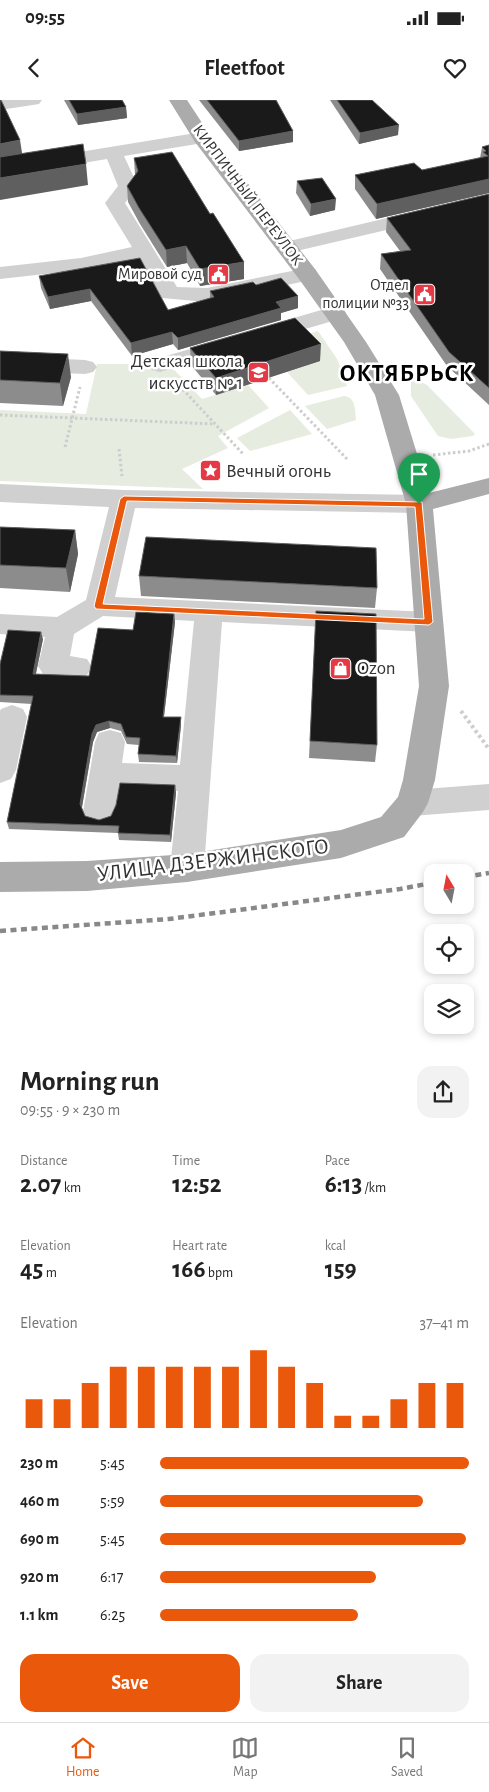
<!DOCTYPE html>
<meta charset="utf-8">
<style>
:root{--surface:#fff;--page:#f2f2f2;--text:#222;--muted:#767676;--line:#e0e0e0;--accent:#ea580c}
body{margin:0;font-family:"Alegreya Sans",sans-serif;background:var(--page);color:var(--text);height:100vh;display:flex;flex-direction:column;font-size:19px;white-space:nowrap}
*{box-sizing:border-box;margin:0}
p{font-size:16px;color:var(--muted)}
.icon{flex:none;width:28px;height:28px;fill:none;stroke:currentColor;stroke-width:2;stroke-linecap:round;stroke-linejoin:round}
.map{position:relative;height:949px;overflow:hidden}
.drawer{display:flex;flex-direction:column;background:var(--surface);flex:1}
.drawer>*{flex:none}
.needle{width:32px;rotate:350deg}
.tools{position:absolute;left:424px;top:764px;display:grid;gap:10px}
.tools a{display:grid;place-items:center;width:50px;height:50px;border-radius:10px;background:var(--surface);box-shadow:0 2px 8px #0003;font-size:25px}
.pin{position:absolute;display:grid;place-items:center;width:42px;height:42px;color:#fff;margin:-51px -21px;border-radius:50% 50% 50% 0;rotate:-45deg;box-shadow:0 0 5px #0007}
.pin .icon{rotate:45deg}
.round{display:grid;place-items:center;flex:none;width:52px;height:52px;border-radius:15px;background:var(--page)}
.overview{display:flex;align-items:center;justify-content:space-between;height:85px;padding:0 20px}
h1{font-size:28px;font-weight:700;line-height:38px}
.stats{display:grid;grid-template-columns:repeat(3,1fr);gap:8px;height:85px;padding:5px 20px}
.stats div{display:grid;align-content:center}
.stats b{font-size:25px;font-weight:700}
.stats small{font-size:14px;font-weight:400}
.stats p{font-size:14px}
.chart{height:140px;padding:10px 20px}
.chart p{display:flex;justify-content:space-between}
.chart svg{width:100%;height:90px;margin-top:5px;stroke:var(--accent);stroke-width:6}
.action{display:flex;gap:10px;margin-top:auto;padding:10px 20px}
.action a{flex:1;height:58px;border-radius:15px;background:var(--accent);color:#fff;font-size:20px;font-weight:700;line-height:58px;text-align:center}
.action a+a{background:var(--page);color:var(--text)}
ul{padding:0 20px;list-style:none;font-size:16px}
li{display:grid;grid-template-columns:80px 60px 1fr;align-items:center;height:38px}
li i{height:12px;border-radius:6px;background:var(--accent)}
.status{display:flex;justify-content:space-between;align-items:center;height:35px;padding:0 25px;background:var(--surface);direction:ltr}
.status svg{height:14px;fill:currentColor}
header{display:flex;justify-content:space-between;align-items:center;height:65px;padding:0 20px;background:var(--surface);font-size:22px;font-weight:700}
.tab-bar{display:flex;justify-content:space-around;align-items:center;height:70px;border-top:1px solid var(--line);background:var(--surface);font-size:14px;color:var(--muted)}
.tab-bar a{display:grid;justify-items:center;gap:2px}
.tab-bar .on{color:var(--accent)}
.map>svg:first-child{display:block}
.green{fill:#e6ecdf}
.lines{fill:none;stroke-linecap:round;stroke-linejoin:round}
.path-far1{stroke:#cdcdcd;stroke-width:3;stroke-dasharray:2.5 2.5;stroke-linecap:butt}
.path{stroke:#cdcdcd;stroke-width:4;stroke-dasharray:3 3;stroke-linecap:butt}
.minor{fill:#d0d0d0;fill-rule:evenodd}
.major{fill:#ababab;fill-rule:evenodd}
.rail{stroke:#888;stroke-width:4.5;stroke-dasharray:6 4.5;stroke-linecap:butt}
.wall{fill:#8c8c8c}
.shaded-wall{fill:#5f5f5f}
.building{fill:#1a1a1a;stroke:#5f5f5f}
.route{fill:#ea580c;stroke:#fff;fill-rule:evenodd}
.labels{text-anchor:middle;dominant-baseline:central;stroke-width:5;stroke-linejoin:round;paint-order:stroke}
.far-street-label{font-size:16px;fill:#333;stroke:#fff}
.far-poi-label{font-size:16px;fill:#333;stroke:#fff;text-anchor:end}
.poi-label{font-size:19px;fill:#333;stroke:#fff;text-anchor:start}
.near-street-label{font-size:22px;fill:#333;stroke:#fff}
.district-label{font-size:24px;font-weight:bold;letter-spacing:1px;fill:#000;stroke:#fff}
</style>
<div class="status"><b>09:55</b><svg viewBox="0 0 49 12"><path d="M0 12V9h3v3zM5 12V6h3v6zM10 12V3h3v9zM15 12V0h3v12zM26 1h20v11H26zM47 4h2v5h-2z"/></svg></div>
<header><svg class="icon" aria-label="back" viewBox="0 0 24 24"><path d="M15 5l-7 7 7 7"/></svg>Fleetfoot<svg class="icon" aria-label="heart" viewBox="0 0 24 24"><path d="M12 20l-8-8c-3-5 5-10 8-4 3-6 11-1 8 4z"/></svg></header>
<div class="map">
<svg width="489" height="950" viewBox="0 0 489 950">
<rect width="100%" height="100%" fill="#fff"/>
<g class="green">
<polygon points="318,231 337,259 347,286 308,295 287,272 320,261 298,237"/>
<polygon points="162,257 202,299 248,285 269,308 218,336 228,348 182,369 203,389 0,381 0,310 86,314 97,264 139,264"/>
<polygon points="417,280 427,285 475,334 473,336 451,339 438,336 411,296 411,282"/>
<path d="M344 296C356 297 355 310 356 320L327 329 305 306Z"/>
<polygon points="290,310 312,334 250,351 237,338"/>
</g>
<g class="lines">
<g class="path-far1">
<polyline points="269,278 347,359"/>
<polyline points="176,282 244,355"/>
<polyline points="0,315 215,324"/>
<polyline points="65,347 80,287"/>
<polyline points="119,349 122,376"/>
<polyline points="433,355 469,351 489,344"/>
</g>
<polyline class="path" points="461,611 489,649"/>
<g class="minor">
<polygon points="0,0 42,0 39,4 0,10"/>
<polygon points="202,32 209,34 211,38 209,42 124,56 138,86 125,103 177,187 207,188 307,168 315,169 318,174 315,179 207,202 162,198 138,159 81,170 0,179 0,167 81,158 132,147 105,103 118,86 107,59 0,77 0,65"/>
<polygon points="489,94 489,106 288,153 281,151 278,147 281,143"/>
<polygon points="335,206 343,208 346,213 343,218 264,241 256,239 253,234 256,229"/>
<polygon points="225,239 233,241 236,246 233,251 160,272 152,270 148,265 152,260"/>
<polygon points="0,256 85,260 93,262 97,267 93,272 85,274 0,270"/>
<path d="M0 384 124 390 419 395 428 398 432 404 428 410 419 413 135 408 115 497 429 512 439 515 443 522 439 529 429 532 222 522 204 768 199 778 187 782 175 778 170 768 178 691 119 688 115 712 110 722 99 725 88 722 83 712 95 642 99 633 110 630 121 633 125 642 122 663 180 665 194 521 103 516 74 534 70 556 87 559 92 567 87 575C73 579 57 578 43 574L38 566 45 537 0 534V514L57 517 86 500 109 407 0 402Z"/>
<polygon points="12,605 23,609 27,617 16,670 11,679 0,683 0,611 1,609"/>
<polygon points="489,684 489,710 412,716 401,712 396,703 401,694 412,690"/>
</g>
<polygon class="major" points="169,0 187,0 210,35 315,169 366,242 399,295 429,393 489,378 489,394 433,409 449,586 435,680 428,703 423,712 404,737 341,758 187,782 87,791 0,792 0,762 87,761 187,754 341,730 381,717 398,697 403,680 419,586 406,404 375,295 344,242 299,179 195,42"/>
<g class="rail">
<polyline points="465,777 489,773"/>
<polyline points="0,831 169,819 400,789 432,783"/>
</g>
</g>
<g class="wall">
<polygon points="64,0 122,0 126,7 127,18 78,25"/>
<polygon points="199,0 276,0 293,42 239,51"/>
<polygon points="330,0 372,0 398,35 359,44"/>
<polygon points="489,45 489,93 376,119 355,89 355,75 422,70 480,58 482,47"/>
<polygon points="134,58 244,179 200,186 187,163 167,167 140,124 128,102 127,86 135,75"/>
<polygon points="297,81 335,110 310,116 296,93"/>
<polygon points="489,94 489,305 447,266 380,169 381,154 400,151 386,132 387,118"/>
<polygon points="39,176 168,210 210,198 210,191 256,185 298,196 298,208 281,213 281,220 178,250 173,244 132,256 91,201 50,209 41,188"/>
<polygon points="190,248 320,261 216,295 191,265"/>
<polygon points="0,251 71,277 63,306 0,303"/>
<polygon points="0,427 75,430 78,454 70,492 0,488"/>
<polygon points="139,476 377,488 375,508 141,496"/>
<polygon points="316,511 377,645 375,662 309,658"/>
<polygon points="174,514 175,522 164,617 181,625 177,663 139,662 138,654 139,645 127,644 121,631 110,628 97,632 93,642 82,708 85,716 99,720 111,716 175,685 176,693 171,742 119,740 118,733 9,729 7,722 32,604 0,602 0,564 43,539 36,574 89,576 133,530"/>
</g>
<g class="shaded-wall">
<polygon points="126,7 127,18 78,25 77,14"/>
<polygon points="399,25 398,35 359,44 360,33"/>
<polygon points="293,31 293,42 239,51 239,41"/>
<polygon points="20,40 23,59 0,64 0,44"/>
<polygon points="86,64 88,85 0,100 0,78"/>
<polygon points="489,79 489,93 376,119 377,104"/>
<polygon points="336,99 335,110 310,116 311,104"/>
<polygon points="186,146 187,163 167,167 166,150"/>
<polygon points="244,162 244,179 200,186 200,169"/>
<polygon points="90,189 91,201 50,209 48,197"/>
<polygon points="298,196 298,208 281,213 281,220 178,250 178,238 276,202"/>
<polygon points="172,232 173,244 132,256 131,243"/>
<polygon points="321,244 320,261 216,295 216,278"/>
<polygon points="68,254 71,277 63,306 60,283"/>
<polygon points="75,430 78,454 70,492 66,468"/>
<polygon points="174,514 175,522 163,624 163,617"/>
<polygon points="41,532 43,539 34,582 33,574"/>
<polygon points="181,617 181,625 177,663 176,656"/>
<polygon points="109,621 110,628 97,632 93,642 81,712 80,704 92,634 96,625"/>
<polygon points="175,685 176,693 171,742 170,735"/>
</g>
<g class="building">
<polygon points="0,0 1,0 20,40 0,44"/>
<polygon points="69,0 122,0 126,7 77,14"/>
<polygon points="207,0 276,0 293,31 239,41"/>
<polygon points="337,0 372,0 399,25 360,33"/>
<polygon points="83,44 86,64 0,78 0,57"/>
<polygon points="489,45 489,79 377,104 355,75 414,63 422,70 488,56 483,52 486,51 482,47"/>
<polygon points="172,52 210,114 213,113 244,162 200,169 186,146 166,150 139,108 127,86 138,71 134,58"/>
<polygon points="322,78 336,99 311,104 297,81"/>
<polygon points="489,94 489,288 449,252 381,154 411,150 387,118"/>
<polygon points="140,158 168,210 214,197 210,191 253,182 256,185 281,178 298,196 276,202 281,208 178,238 172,232 131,243 90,189 48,197 39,176"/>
<polygon points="295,218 321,244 216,278 190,248"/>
<polygon points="0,251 68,254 60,283 0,280"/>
<polygon points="0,427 75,430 66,468 0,465"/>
<polygon points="146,437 376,448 377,488 139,476"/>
<polygon points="316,511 376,514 377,645 310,641"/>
<polygon points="136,512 174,514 163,617 181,617 176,656 138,654 140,638 126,637 121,624 109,621 96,625 92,634 80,704 85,716 99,720 111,716 116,705 120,683 175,685 170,735 118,733 119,726 7,722 33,596 0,595 0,564 8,530 41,532 33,574 89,576 98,528 133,530"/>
</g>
<path class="route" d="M124 396 422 402 433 522 429 525 96 509 94 506 120 399ZM127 401 415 407 424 519 103 504Z"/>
<defs>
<symbol id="civic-square" viewBox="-11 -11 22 22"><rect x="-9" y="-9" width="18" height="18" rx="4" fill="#e63946" stroke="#fff"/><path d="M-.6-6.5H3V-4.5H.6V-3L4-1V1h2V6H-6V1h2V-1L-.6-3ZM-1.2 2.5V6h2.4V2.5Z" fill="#fff"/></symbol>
<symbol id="school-square" viewBox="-11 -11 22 22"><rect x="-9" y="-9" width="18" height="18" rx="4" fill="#e63946" stroke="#fff"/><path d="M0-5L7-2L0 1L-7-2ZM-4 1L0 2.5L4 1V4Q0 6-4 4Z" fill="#fff"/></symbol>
<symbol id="sight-square" viewBox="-11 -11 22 22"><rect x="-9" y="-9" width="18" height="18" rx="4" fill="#e63946" stroke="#fff"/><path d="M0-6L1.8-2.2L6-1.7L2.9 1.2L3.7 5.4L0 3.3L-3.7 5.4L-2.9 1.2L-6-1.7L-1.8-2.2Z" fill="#fff"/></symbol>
<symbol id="shop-square" viewBox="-11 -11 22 22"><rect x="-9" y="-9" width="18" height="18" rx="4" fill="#e63946" stroke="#fff"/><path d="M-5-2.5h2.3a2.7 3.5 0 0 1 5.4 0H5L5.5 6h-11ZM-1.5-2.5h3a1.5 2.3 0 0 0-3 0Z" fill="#fff"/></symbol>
</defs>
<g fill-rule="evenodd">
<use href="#civic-square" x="206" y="162" width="25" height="25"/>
<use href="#civic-square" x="412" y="182" width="25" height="25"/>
<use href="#school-square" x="246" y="260" width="25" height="25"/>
<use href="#sight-square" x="198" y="358" width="25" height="25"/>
<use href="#shop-square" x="328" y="556" width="25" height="25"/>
</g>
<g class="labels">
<g class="far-street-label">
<text transform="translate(248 95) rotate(53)">КИРПИЧНЫЙ ПЕРЕУЛОК</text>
</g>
<g class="far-poi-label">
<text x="202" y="174">Мировой суд</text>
<text x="409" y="185">Отдел<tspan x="409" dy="18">полиции №33</tspan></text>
</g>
<g class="poi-label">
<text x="243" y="261" text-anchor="end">Детская школа<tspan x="243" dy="22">искусств № 1</tspan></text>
<text x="226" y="371">Вечный огонь</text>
<text x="357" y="568">Ozon</text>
</g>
<g class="near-street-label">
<text transform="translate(213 760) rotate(-7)">УЛИЦА ДЗЕРЖИНСКОГО</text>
</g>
<g class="district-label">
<text x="407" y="274">ОКТЯБРЬСК</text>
</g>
</g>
</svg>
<div class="tools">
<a><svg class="needle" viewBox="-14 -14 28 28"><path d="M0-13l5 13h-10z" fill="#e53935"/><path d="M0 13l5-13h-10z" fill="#767676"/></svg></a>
<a><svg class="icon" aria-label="locate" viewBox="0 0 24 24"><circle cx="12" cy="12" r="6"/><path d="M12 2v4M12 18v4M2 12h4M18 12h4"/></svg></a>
<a><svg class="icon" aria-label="layers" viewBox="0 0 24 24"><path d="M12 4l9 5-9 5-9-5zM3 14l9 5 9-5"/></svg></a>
</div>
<div class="pin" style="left:419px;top:404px;background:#1e9e55"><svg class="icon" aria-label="arrive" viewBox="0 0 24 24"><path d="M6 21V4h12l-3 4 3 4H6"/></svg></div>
</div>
<section class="drawer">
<div class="overview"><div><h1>Morning run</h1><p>09:55 · 9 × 230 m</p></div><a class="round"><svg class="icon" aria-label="share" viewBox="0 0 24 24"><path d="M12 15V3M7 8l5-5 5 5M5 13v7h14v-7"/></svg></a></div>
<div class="stats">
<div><p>Distance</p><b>2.07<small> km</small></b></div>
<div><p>Time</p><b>12:52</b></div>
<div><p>Pace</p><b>6:13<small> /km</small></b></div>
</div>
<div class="stats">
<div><p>Elevation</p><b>45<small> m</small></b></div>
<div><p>Heart rate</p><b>166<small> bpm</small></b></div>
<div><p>kcal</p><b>159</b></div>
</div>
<div class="chart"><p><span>Elevation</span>37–41 m</p>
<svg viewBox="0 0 160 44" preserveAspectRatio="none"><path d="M5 44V30M15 44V30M25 44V22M35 44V14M45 44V14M55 44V14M65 44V14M75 44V14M85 44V6M95 44V14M105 44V22M115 44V38M125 44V38M135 44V30M145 44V22M155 44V22"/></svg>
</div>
<ul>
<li><b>230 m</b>5:45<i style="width:100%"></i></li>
<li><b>460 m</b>5:59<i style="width:85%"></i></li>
<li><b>690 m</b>5:45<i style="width:99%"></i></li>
<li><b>920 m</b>6:17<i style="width:70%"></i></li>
<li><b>1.1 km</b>6:25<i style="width:64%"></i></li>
</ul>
<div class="action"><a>Save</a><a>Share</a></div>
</section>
<nav class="tab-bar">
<a class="on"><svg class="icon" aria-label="home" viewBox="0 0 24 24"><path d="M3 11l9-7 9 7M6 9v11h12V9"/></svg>Home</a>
<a><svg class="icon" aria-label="map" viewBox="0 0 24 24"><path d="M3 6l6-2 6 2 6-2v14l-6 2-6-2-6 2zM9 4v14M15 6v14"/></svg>Map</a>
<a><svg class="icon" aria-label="saved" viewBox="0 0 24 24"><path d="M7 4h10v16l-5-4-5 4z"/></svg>Saved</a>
</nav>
